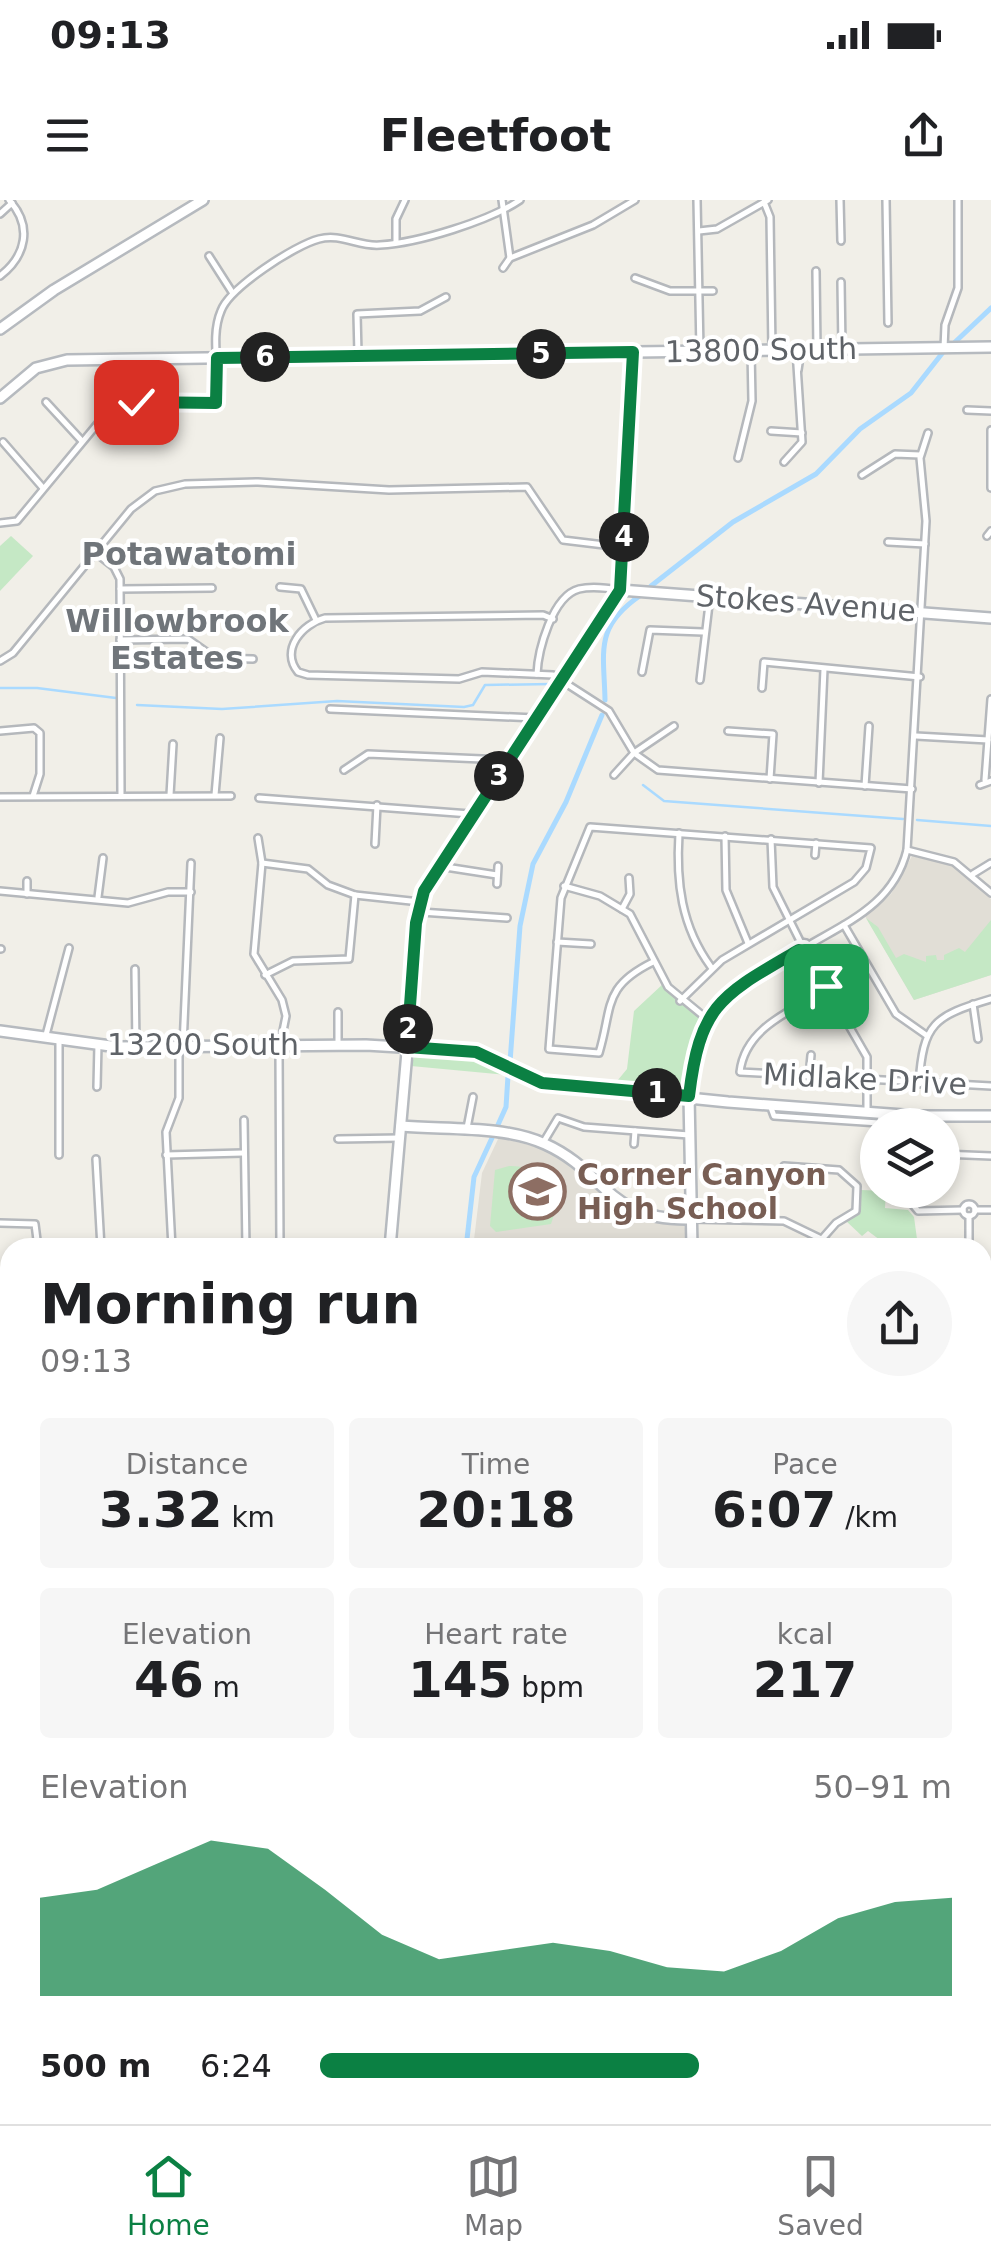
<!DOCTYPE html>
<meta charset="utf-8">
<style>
:root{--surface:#fff;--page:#f6f6f6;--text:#202124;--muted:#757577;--line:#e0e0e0;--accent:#0b8043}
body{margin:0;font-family:"DejaVu Sans",sans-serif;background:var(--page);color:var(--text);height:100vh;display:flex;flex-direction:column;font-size:38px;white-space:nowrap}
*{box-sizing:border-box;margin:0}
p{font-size:32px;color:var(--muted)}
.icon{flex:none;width:55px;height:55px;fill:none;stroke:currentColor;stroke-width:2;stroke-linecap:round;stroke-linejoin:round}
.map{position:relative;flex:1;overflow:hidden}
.panel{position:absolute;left:0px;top:1038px;width:992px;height:888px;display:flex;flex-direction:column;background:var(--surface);border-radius:30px 30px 0 0;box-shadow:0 5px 15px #0003}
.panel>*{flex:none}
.fabs{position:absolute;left:860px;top:908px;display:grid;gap:20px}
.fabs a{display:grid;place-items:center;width:100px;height:100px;border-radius:50%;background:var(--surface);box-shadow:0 5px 15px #0003;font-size:50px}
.pin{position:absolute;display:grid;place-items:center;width:85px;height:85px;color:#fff;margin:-42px;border-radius:20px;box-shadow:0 5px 15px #0006}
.km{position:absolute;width:50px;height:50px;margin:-25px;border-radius:50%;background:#222;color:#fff;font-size:28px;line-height:50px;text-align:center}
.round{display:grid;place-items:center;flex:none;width:105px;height:105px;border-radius:52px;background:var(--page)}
.head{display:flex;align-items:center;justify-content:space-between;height:170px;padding:0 40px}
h1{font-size:55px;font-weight:700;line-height:75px}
.stats{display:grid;grid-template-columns:repeat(3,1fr);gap:15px;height:170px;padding:10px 40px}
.stats div{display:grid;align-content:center;border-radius:10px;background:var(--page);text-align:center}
.stats b{font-size:50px;font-weight:700}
.stats small{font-size:28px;font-weight:400}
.stats p{font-size:28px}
.chart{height:280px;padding:20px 40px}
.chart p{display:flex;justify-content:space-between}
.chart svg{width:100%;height:180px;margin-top:10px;fill:var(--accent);opacity:.7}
ul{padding:0 40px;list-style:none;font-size:32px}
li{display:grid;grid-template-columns:160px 120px 1fr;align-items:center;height:75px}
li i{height:25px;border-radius:12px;background:var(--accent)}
.status{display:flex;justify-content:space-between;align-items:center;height:70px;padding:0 50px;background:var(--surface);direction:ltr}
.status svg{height:28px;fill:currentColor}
header{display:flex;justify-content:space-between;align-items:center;height:130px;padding:0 40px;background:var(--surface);font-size:45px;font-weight:700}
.tab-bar{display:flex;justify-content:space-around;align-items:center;height:140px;border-top:2px solid var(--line);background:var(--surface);font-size:28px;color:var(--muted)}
.tab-bar a{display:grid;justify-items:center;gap:5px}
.tab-bar .active{color:var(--accent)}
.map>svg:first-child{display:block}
.commercial{fill:#fef7e0}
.education{fill:#e1ded6}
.green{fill:#c5e8c5}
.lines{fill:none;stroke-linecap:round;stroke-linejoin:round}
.stream{stroke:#aadaff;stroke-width:2.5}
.canal{stroke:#aadaff;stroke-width:5}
.street-casing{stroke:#b5b8bc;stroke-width:10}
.secondary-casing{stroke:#b6babf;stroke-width:14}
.primary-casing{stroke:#f2c960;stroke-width:15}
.street{stroke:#fff;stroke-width:5}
.secondary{stroke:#fff;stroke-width:9}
.primary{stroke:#fff2af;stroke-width:10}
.tram{stroke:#b6b7b8;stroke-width:2.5}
.route-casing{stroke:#fff;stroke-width:20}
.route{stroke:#0b8043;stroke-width:12}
.labels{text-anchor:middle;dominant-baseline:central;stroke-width:8;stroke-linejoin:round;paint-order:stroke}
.street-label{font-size:30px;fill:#5f6368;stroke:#fff}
.education-label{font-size:30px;font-weight:bold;fill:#785e54;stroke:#fff;text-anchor:start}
.neighbourhood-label{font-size:32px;font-weight:bold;fill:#70757a;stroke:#fff}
</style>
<div class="status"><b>09:13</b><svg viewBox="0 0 49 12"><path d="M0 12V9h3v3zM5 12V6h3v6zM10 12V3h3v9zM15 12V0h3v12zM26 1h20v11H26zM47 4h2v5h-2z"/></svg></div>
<header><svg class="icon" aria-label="menu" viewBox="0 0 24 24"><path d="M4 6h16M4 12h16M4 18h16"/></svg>Fleetfoot<svg class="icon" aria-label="share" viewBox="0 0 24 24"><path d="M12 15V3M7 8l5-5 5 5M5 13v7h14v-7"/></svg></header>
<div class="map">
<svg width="991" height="1924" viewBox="0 0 991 1924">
<rect width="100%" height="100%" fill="#f1efe8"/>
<polygon class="commercial" points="57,1915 270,1915 273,1924 57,1924"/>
<g class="education">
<polygon points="912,656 952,665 991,699 991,775 914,800 865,716 891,694"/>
<polygon points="499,937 551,951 623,1009 648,1019 684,1023 688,1047 473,1048 482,973"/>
</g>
<g class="green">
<polygon points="11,336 33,356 0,391 0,346"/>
<polygon points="866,718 878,727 896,758 904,754 926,762 926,756 936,755 937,760 944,760 944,755 959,748 965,752 991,720 991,775 914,800"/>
<polygon points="663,784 701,819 689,858 687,889 613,886 627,869 634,811"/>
<path d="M416 852C444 854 490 850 507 875L411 866Z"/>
<path d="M509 966C543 965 563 992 551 1024L496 1032 490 1026 495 970Z"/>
<polygon points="861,990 886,991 885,1008 908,1010 914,1017 917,1039 880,1040 868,1031 862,1036 845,1020 859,1010"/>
<polygon points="0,1537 10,1537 10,1645 0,1647"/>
<polygon points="983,1833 991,1843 991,1924 841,1924 841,1915 982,1915"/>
</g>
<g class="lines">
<g class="stream">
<polyline points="0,488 37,488 116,498"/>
<polyline points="137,505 222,509 337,501 464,507 473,505 485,485 551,484"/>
<polyline points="643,585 664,601 903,619"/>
<polyline points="917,620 991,626"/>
<polyline points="987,1339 991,1339"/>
<polyline points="0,1639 10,1638"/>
</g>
<g class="canal">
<polyline points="953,144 991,108"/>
<polyline points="651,386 733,322 816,274 860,229 911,193 944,151"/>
<path d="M605 500C604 451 594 427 641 395"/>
<polyline points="510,862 520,726 533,664 566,602 602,515"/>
<polyline points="497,927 506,907 508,876"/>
<polyline points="466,1048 474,977 492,938"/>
<polyline points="671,1915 672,1924"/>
</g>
<defs>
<g id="street">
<polyline points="502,0 510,58 503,68"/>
<polyline points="697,0 700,151"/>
<polyline points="840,0 841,41"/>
<polyline points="886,0 888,123"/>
<polyline points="764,2 770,17 772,150"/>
<polyline points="0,14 12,3"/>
<polyline points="699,31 717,29 768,0"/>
<polyline points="396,42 396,19 405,0"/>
<polyline points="209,56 232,92"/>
<polyline points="510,58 593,25 635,0"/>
<polyline points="816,71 817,150"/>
<path d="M0 76C26 56 33 26 9 0"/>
<polyline points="635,78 670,91 713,91"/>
<polyline points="841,82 842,149"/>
<polyline points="944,148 945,125 958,88 958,0"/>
<polyline points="358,154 357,114 420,111 446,97"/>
<polyline points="798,170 801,150"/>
<polyline points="118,190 122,204"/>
<polyline points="46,202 81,240"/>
<polyline points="967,210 991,211"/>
<polyline points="991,230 991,288"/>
<polyline points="771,231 802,233"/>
<polyline points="3,242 43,288"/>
<polyline points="738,258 752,201 751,151"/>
<polyline points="784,262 802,242 796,150"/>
<polyline points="862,275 895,254 920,255"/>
<path d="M0 323 17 321 109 210 136 202 216 203C222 174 209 139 221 111 229 88 295 45 319 39 341 33 359 47 380 45 418 43 489 21 520 0"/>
<polyline points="987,336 991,331"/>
<polyline points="888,342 925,344"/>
<polyline points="95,352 114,367 120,379 121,596"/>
<polyline points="280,387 301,389 316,420"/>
<polyline points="120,389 212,388"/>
<path d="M553 419 543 415 325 418C302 424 280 450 298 472L308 475 459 479 482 472 553 475 609 511 634 553 658 570 912 589"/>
<polyline points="120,440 188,439 215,458 253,459"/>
<polyline points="0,461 13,453 131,309 155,291 185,284 258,282 389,290 527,287 563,340 621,347"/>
<polyline points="642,472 650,430 703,432"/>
<path d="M537 474C538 451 552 396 579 389 591 386 608 388 620 390"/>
<polyline points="700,480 710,396"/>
<polyline points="762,488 764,462 920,477"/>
<polyline points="330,509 535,518"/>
<polyline points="0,531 34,528 40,533 40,574 33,596"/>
<polyline points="728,531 773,534 770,579"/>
<polyline points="916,536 988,540"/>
<polyline points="344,570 368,554 505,560"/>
<polyline points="614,575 634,553 674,526"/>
<polyline points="985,580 991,499"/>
<polyline points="819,583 824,469"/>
<polyline points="980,585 991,581"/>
<polyline points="865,586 869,526"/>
<polyline points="170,595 173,544"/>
<polyline points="215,595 220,538"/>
<polyline points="0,597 231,596"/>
<polyline points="259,598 470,614"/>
<path d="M679 633C676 682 681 726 711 767"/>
<polyline points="725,636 726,690 748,743"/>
<polyline points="258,638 262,663 254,754 282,800 286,816 279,851 280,1048"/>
<polyline points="771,639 773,687 801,743"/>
<polyline points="375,644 377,605"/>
<polyline points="907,650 954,662 991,693"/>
<polyline points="815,655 816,643"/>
<polyline points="262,663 308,669 328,685 355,695 420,702"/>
<polyline points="439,666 497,675"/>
<polyline points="973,674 991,663"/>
<polyline points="497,684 498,666"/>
<polyline points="564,686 600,696 630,714 668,787 707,819"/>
<polyline points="0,691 128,703 168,692 191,692"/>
<polyline points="27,694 27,681"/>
<polyline points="98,697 103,658"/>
<polyline points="622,709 630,694 629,678"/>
<polyline points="421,712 507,718"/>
<polyline points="844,725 896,814 926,835"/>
<polyline points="557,742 591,744"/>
<circle cx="804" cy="748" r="5.5"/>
<path d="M809 745C852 720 894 702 907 650L926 321 920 258 928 233"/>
<polyline points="0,749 1,749"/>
<polyline points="807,753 867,857 867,912"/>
<path d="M653 762C602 787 613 807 599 853L549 849 561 698 590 627 871 648 866 668 854 682 722 760 680 801"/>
<polyline points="135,769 136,847"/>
<polyline points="265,775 293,761 349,759 355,695"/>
<path d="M828 789C793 810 745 827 740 872L991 886"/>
<polyline points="973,804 978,839"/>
<polyline points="338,812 338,845"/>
<polyline points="46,835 69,748"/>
<polyline points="183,846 191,663"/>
<polyline points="809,877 811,855"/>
<path d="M919 884C923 823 934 816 991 799"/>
<polyline points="97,887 98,844"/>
<path d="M689 896C701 802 721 796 799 750"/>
<polyline points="770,905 774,916 879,923 883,913"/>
<polyline points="244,920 246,1048"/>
<polyline points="467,928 473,897"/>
<polyline points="338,939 400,938"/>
<polyline points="543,943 558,918 584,927 689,935"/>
<polyline points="634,944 635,931"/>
<polyline points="942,954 991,956"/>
<polyline points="59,955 59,841"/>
<polyline points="166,955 243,953"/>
<polyline points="96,959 101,1048"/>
<polyline points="784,966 839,970 857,986 856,1011 836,1023 814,1048"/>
<polyline points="913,990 913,1005 918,1011 963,1010"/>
<circle cx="969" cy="1010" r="6"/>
<polyline points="975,1010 991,1010"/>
<polyline points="969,1016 969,1048"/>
<polyline points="691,1019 784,1021 840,1048"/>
<polyline points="0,1023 35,1024 38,1048"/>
<polyline points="172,1048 166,932 179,898 179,846"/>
<polyline points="982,1067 988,1064"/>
<polyline points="982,1080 982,1157"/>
<polyline points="0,1148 10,1148"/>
<polyline points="982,1168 991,1168"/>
<polyline points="982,1221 985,1223"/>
<polyline points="0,1273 10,1270"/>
<polyline points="982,1282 983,1282"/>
<polyline points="982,1334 991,1334"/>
<polyline points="982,1344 991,1344"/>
<polyline points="0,1436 10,1436"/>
<polyline points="982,1477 991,1493"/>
<polyline points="0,1738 10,1738"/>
<polyline points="986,1834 991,1843"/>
<polyline points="982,1855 991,1850"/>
<polyline points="982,1896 991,1895"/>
<polyline points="562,1915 562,1924"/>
<polyline points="773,1917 782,1917"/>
<polyline points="337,1922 414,1922"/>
</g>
<g id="secondary">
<polyline points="0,129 54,90 203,0"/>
<polyline points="0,198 36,168 67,160 991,147"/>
<polyline points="620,390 991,418"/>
<polyline points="0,831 118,847 366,845 467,851 551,884 728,902 917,916 991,916"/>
<polyline points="689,896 692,1048"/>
<path d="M401 926C446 930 503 925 545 944 607 972 606 1021 691 1019"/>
<polyline points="390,1048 420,702 441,662 620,390 633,152"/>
<polyline points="982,1629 991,1626"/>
<polyline points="0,1674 10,1676"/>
<polyline points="984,1819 991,1802"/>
<polyline points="982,1832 991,1834"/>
<polyline points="278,1915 281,1924"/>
<polyline points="681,1915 681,1924"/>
</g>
<g id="primary">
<polyline points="982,1744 991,1744"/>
<polyline points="0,1863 10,1863"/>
</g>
</defs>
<use href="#street" class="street-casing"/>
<use href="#secondary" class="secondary-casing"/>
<use href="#primary" class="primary-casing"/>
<use href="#street" class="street"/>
<use href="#secondary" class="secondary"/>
<use href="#primary" class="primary"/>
<g class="tram">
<polyline points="0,1667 10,1669"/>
<polyline points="440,1915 446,1924"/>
</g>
</g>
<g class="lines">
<defs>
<path id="route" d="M136 202 216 203 217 158 633 152 620 390 424 691 416 723 407 847 476 852 542 883 689 896C700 803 722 795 799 750L807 752 826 786"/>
</defs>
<use href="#route" class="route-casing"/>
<use href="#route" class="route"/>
</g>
<defs>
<symbol id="school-ring" viewBox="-11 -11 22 22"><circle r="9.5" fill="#fff" stroke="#8d6e63" stroke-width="1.5"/><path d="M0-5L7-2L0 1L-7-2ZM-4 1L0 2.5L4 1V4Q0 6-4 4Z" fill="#8d6e63"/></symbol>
</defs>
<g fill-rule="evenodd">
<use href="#school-ring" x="506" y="960" width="63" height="63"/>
</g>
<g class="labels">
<g class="street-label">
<text transform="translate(761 150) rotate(-1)">13800 South</text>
<text transform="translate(806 403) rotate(4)">Stokes Avenue</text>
<text x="203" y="844">13200 South</text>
<text transform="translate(865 879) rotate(3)">Midlake Drive</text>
</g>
<g class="education-label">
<text x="577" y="974">Corner Canyon<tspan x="577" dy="34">High School</tspan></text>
</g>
<g class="neighbourhood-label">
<text x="189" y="354">Potawatomi</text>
<text x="177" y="421">Willowbrook<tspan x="177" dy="37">Estates</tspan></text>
</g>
</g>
</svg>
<div class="fabs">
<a><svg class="icon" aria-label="layers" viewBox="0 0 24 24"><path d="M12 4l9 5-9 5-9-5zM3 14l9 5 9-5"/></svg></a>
</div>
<div class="pin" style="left:826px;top:786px;background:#1e9e55"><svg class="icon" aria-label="arrive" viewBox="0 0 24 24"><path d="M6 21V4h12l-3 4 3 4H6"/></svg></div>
<div class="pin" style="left:136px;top:202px;background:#d93025"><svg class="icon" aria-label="check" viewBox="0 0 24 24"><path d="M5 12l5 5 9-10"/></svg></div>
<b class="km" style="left:657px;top:893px">1</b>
<b class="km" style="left:408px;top:829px">2</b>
<b class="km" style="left:499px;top:576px">3</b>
<b class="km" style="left:624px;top:337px">4</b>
<b class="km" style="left:541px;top:154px">5</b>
<b class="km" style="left:265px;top:157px">6</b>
<section class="panel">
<div class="head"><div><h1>Morning run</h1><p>09:13</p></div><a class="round"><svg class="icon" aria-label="share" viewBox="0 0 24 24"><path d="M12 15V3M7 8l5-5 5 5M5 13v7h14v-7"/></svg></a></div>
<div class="stats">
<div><p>Distance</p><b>3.32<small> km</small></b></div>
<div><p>Time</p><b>20:18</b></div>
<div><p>Pace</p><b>6:07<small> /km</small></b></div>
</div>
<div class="stats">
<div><p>Elevation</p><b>46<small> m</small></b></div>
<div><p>Heart rate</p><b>145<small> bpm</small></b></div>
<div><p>kcal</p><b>217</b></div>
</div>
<div class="chart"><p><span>Elevation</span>50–91 m</p>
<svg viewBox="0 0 160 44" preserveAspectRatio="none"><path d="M0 44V20L10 18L20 12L30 6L40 8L50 18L60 29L70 35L80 33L90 31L100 33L110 37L120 38L130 33L140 25L150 21L160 20V44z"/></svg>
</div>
<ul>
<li><b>500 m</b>6:24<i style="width:60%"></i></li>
</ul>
</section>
</div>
<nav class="tab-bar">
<a class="active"><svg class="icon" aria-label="home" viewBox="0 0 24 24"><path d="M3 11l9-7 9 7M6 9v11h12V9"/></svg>Home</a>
<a><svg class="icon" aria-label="map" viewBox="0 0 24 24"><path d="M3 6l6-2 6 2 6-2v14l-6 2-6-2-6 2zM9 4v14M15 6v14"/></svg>Map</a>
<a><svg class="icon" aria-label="saved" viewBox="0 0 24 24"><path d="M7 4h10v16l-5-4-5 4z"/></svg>Saved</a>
</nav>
